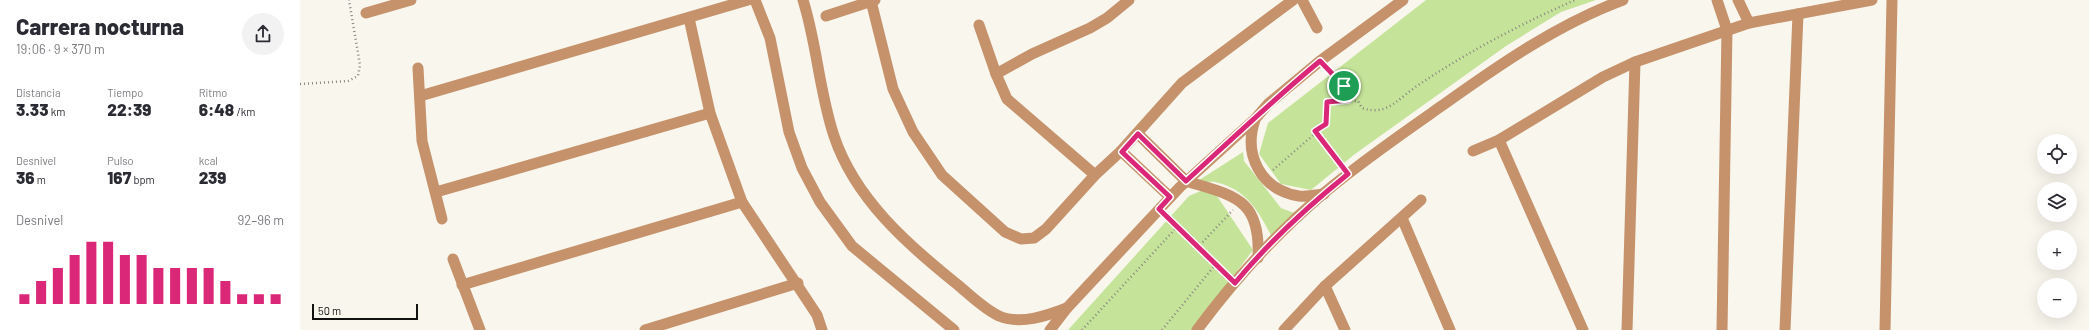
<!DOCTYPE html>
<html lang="es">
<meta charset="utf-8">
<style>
:root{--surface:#fff;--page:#f2f2f3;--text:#2b2b33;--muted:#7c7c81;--accent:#db2777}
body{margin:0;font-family:Barlow,sans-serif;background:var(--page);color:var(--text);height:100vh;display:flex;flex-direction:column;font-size:15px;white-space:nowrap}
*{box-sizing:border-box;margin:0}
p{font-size:13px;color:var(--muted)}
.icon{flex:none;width:22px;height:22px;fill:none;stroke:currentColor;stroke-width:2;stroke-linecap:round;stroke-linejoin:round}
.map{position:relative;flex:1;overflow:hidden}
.details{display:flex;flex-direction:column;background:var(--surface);width:300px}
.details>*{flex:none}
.tools{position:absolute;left:1737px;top:134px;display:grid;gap:8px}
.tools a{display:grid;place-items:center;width:40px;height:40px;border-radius:50%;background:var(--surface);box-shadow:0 4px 16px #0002;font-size:20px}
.scale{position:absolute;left:12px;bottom:10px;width:106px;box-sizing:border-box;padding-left:4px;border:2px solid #12120e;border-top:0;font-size:11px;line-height:14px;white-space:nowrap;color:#12120e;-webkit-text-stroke:3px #f8f6ed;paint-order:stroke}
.pin{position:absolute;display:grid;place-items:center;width:34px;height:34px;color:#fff;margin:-17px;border:2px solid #fff;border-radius:50%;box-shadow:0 1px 4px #0007}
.round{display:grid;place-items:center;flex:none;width:42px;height:42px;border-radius:21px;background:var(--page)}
.headline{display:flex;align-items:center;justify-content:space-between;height:68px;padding:0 16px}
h1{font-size:22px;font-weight:800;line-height:30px}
.figures{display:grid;grid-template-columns:repeat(3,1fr);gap:6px;height:68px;padding:4px 16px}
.figures div{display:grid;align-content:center}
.figures b{font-size:17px;font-weight:800}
.figures small{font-size:11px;font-weight:400}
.figures p{font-size:11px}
.chart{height:112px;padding:8px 16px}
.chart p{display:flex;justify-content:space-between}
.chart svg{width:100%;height:72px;margin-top:4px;stroke:var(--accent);stroke-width:6}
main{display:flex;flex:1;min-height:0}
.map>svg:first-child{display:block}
.green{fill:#c6e499}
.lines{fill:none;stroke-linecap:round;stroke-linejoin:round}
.path{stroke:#898882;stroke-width:2.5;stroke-dasharray:1 3;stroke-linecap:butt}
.minor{stroke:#c5926b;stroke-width:11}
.tertiary{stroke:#c5926b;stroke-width:11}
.route-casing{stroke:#fff;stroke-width:8}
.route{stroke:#db2777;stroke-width:5}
</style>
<main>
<section class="details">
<div class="headline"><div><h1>Carrera nocturna</h1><p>19:06 · 9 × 370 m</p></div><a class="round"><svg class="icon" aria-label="share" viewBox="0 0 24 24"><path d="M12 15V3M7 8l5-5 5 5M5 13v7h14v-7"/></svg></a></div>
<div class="figures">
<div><p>Distancia</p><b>3.33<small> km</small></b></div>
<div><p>Tiempo</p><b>22:39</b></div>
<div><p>Ritmo</p><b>6:48<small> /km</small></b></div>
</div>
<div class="figures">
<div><p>Desnivel</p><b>36<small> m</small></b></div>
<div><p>Pulso</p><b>167<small> bpm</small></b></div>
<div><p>kcal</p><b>239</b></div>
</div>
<div class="chart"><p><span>Desnivel</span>92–96 m</p>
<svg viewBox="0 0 160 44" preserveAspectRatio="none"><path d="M5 44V38M15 44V30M25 44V22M35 44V14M45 44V6M55 44V6M65 44V14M75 44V14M85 44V22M95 44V22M105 44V22M115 44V22M125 44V30M135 44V38M145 44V38M155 44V38"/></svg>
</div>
</section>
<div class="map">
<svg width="1789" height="330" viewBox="0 0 1789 330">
<rect width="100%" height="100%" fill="#f8f6ed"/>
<g class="green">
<polygon points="1126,0 1296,0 1261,12 1206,46 1055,154 1011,190 981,184 959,154 968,123"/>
<path d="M943 152 944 161 981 208 994 213 973 239C959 212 947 189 915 182 909 181 900 183 893 184Z"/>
<polygon points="903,190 917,196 953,250 893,330 768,330 889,196"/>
</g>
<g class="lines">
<g class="path">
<polyline points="1028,70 1044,86 1048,100"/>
<polyline points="0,84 48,81 58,76 60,65 49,0"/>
<polyline points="1015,131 1040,164"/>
<path d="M973 170 1026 124 1027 102 1058 101 1062 108C1088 117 1099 97 1120 84 1169 51 1221 24 1275 0"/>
<polyline points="867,217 926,275"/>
<polyline points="897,248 933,210"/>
<polyline points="782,330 877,227"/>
<polyline points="862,330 915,265"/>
</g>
<g class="minor">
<polyline points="1002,0 1017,28"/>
<polyline points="1417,0 1427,30 1422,330"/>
<polyline points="1438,0 1449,23"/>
<polyline points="571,1 593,89 613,132 642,175 705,232 721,239 734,238 746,229 795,175 821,151 882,83 993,0"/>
<polyline points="66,13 111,0"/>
<polyline points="526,16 575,0"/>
<polyline points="389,18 410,113 442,202 517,315 522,330"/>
<polyline points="679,25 696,74 707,99 795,175"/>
<polyline points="118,68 122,141 142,219"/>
<polyline points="696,74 732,54 790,28 807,18 829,0"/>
<polyline points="120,96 448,0"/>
<polyline points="838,134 886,181"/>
<polyline points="1199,140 1283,330"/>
<polyline points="821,151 870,197"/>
<polyline points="1173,151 1199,140 1303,77 1335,62 1449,23 1572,0"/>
<polyline points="136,192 410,113"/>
<polyline points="1102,218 1150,330"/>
<polyline points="153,259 180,330"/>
<polyline points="162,285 442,202"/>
<polyline points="1025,286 1045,330"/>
<polyline points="345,330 498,283"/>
<polyline points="984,330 1025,286 1121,200"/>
<polyline points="1327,330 1335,62"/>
<polyline points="1485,330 1498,14"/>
<polyline points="1585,330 1592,0"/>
</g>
<g class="tertiary">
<polyline points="455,0 470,38 489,132 502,168 520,202 552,246 654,330"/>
<path d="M503 0C517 44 519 91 534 136 555 199 608 245 658 285 671 296 684 309 699 316 721 325 746 316 767 308"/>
<path d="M955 120C943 155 961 190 999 196 1007 197 1016 195 1024 194"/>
<path d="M886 181C934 196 961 198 958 258"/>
<polyline points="750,330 767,308 880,187 955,119 968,104 1020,61 1103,0"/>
<path d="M897 330C934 280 977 233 1024 193 1062 161 1103 133 1143 105 1199 65 1258 24 1323 0"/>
</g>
</g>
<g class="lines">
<defs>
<path id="route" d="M1020 61 1044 86 1048 100 1027 102 1026 124 1015 131 1048 174C1007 207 968 243 935 283L859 209 870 197 822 152 838 134 886 181C931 140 974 99 1020 61Z"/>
</defs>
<use href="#route" class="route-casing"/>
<use href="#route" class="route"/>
</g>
</svg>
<div class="tools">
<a><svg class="icon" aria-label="locate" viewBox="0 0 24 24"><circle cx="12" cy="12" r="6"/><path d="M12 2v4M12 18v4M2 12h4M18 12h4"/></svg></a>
<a><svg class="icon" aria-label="layers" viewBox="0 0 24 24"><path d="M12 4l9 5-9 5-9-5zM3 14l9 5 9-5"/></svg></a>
<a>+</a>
<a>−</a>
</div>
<div class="scale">50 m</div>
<div class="pin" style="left:1044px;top:86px;background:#1e9e55"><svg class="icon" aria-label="arrive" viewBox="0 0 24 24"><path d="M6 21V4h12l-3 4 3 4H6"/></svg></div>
</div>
</main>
